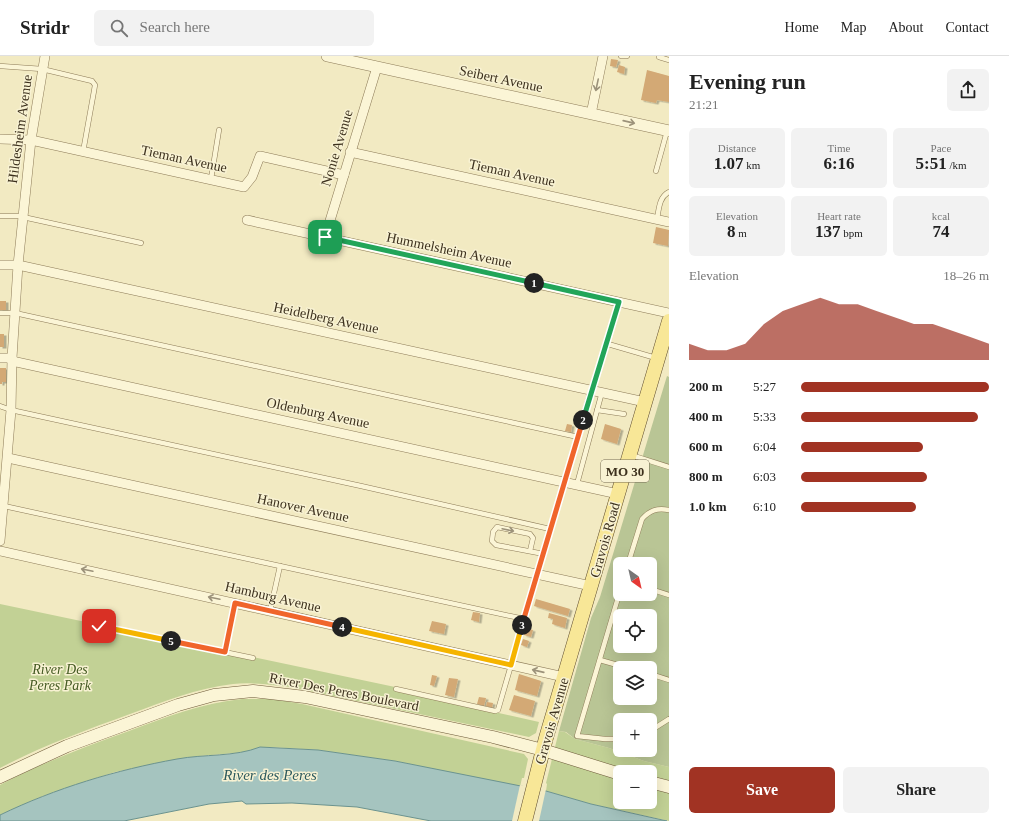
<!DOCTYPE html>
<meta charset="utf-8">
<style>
:root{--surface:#fff;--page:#f2f2f2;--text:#222;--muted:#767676;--line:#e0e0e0;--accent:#a13323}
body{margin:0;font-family:Georgia,serif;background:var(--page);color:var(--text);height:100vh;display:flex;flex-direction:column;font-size:15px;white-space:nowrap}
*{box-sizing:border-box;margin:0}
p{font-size:13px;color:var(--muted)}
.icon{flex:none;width:22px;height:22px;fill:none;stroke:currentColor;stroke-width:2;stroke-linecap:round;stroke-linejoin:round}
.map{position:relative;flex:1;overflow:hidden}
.details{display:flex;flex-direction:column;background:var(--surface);width:340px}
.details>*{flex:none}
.needle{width:26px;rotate:146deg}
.fabs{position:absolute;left:613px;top:501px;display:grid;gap:8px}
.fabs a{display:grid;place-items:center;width:44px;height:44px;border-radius:6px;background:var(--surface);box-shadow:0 4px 16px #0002;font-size:20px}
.pin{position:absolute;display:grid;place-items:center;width:34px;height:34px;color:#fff;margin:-17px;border-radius:8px;box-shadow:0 2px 6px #0006}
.km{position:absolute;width:20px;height:20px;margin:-10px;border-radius:50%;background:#222;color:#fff;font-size:11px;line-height:20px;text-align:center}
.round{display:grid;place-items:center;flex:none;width:42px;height:42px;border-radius:6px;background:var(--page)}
.headline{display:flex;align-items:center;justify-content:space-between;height:68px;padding:0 20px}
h1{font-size:22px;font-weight:800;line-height:30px}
.metrics{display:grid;grid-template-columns:repeat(3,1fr);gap:6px;height:68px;padding:4px 20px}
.metrics div{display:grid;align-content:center;border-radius:6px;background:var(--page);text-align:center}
.metrics b{font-size:17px;font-weight:800}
.metrics small{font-size:11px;font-weight:400}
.metrics p{font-size:11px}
.chart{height:112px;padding:8px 20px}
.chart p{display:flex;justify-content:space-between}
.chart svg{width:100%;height:72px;margin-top:4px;fill:var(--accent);opacity:.7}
.action{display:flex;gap:8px;margin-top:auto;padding:8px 20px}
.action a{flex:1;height:46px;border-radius:6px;background:var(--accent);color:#fff;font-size:16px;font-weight:800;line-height:46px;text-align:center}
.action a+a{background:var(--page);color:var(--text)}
ul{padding:0 20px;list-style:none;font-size:13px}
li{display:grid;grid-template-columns:64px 48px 1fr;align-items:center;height:30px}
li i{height:10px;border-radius:5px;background:var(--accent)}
header{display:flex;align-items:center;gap:24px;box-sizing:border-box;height:56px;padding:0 20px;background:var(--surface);border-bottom:1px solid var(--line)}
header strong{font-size:19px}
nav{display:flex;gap:22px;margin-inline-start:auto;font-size:14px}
.search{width:280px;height:36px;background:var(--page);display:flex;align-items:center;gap:10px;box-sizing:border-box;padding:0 14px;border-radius:6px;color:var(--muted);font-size:15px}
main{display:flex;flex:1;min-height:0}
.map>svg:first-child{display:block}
.green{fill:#c2d195;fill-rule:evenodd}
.cemetery{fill:#b9c595;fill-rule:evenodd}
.water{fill:#a5c4bf;stroke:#6b938f}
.pier{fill:#f2eac2}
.building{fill:#d3a975;filter:url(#shadow)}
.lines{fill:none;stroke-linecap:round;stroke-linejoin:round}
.service-casing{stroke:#8d7b58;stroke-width:5.5}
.minor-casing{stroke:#8d7b58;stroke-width:10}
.tertiary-casing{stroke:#8d7b58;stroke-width:12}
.secondary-casing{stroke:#6f5c3b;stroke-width:13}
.primary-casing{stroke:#5b482c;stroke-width:15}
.service{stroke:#fbf5d6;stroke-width:4.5}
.minor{stroke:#fbf5d6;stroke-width:9}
.tertiary{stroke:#fbf5d6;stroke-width:11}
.secondary{stroke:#fbf5d6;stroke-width:12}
.primary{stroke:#f8e797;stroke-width:14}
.oneway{stroke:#9c927a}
.split-1-casing{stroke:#fff;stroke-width:8}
.split-2-casing{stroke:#fff;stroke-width:8}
.split-3-casing{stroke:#fff;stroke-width:8}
.split-4-casing{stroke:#fff;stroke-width:8}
.split-5-casing{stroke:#fff;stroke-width:8}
.split-6-casing{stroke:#fff;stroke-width:8}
.split-1{stroke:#22a559;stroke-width:5}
.split-2{stroke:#22a559;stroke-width:5}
.split-3{stroke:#f0652b;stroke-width:5}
.split-4{stroke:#f5b400;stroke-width:5}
.split-5{stroke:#f0652b;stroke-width:5}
.split-6{stroke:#f5b400;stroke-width:5}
.labels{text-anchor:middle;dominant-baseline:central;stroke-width:3;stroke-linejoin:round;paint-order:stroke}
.shield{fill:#f8f2d3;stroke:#746a54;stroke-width:1}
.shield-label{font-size:13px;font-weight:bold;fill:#3c301d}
.street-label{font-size:14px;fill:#3c301d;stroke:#f8f2d3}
.park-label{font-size:14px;font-style:italic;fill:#445a22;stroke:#f8f2d3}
.water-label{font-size:15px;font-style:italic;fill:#2b595d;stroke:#f8f2d3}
</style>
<header>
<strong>Stridr</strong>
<div class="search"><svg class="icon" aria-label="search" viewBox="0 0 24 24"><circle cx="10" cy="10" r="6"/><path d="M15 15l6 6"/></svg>Search here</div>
<nav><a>Home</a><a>Map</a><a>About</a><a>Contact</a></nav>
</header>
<main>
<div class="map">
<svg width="669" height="765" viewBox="0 0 669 765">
<defs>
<filter id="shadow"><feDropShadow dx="2.5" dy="1.5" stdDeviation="0" flood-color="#0004"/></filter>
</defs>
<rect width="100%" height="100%" fill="#f2eac2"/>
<g class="green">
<path d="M0 548 395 631V634L539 666 536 677 529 681 290 631C271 629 252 626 233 628 197 632 163 646 130 658 86 674 42 690 0 712Z"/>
<path d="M242 643H273L302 648 524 698 528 703 524 722H522L520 731 395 705 318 694 270 691 247 696 200 700 115 716 43 740 0 759V729C41 707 85 691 129 675 166 661 202 647 242 643Z"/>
<path d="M559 675 565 676 575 683 609 692 644 705 669 711V765L591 748 546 735 547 728 546 727ZM620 716H650V746H620Z"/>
</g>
<path class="cemetery" d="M667 320 669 321V711L644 705 609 692 575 683 566 676 559 675 591 562 600 541ZM620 508H650V538H620ZM620 560H650V590H620ZM620 612H650V642H620ZM620 664H650V694H620Z"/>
<path class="water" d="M260 691 318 694 395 705 546 735 591 748 667 765H431L357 751 292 747 246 748 242 745 209 748 124 765H0V759C56 732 116 714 177 703 204 698 235 701 260 691Z"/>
<polygon class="pier" points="520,729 546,733 539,765 512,765"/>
<g class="building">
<polygon points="611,3 618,4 616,11 610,10"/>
<polygon points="619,9 625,11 624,18 617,16"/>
<polygon points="647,14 669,20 669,46 657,44 656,47 641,44"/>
<polygon points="656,171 669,174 668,190 653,187"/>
<rect x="0" y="245" width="6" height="9"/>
<rect x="0" y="278" width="4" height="13"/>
<polygon points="0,312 6,312 6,326 2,326 2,328 0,328"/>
<polygon points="567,368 572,369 571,376 565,375"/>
<polygon points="605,368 621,373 617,388 601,383"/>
<polygon points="536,543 570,553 568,560 534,550"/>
<polygon points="473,556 480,557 479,566 471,564"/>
<polygon points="549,557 567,562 565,572 552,568 553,563 548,562"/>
<polygon points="432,565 446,568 444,578 429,575"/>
<polygon points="525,572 533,574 531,581 524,579"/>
<polygon points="523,583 529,585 527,591 521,589"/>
<polygon points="519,618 541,625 537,640 515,634"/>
<polygon points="432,619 437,620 434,630 430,629"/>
<polygon points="449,622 458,623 454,641 445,639"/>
<polygon points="514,639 535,645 531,660 509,654"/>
<polygon points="479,641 486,642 484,650 477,648"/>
<polygon points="487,646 493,647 492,652 486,650"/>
</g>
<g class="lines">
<defs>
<g id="service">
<polyline points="621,0 627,0"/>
<polyline points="659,1 669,4"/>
<polyline points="0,10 42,13 92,25 95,29 94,35 83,96"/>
<polyline points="656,115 667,75"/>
<polyline points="211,123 219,74"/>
<polyline points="0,160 24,160"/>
<polyline points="23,161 141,187"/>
<path d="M657 163C659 153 659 141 669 136"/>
<polyline points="0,257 15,257 578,381"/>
<polyline points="608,288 656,302"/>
<path d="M593 334C601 304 611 276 619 246"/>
<polyline points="0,350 11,354 361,430 550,473"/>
<polyline points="597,354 624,358"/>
<polyline points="631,399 669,411"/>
<polyline points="577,428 602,336"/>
<polyline points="4,450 524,563"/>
<polyline points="530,495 533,482 530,478 497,471 493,476 492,485 496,489 544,498"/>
<path d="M628 508 642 463C650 454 657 452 669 454"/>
<polyline points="650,533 669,539"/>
<polyline points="620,535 577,680 605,683 620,683"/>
<polyline points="270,555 280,510"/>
<polyline points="99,570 253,602"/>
<polyline points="225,596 235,547"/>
<polyline points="600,604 628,612"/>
<polyline points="650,618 669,624"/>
<polyline points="396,633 495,655 498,654 591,334"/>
<polyline points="650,675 669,663"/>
</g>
<g id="minor">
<polyline points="591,58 603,0"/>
<polyline points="0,83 31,84 244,131 252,121 260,100 344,119"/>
<polyline points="350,96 669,166"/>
<polyline points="247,164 669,257"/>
<polyline points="325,181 377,11"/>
<polyline points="0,209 18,209 645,346"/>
<polyline points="0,302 12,302"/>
<polyline points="12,305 618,438"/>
<polyline points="8,402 591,530"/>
<polyline points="0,485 11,354 12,302 18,209 31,84 45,0"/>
<polyline points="0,495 564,621"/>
</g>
<polyline id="tertiary" points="327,0 669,75"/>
<g id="secondary">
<polyline points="0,721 67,690 178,649 214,639 253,635 305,641 493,681 543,694 620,718"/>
<polyline points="650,726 669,731"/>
</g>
<polyline id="primary" points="525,765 546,682 669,265"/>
</defs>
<use href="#service" class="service-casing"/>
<use href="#minor" class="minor-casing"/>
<use href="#tertiary" class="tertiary-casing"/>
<use href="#secondary" class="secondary-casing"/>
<use href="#primary" class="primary-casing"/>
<use href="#service" class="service"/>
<use href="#minor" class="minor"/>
<use href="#tertiary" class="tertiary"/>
<use href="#secondary" class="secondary"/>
<use href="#primary" class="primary"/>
</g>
<defs><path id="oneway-shaft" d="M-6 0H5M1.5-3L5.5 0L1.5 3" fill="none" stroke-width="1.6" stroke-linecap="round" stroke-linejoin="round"/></defs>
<g class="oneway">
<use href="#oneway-shaft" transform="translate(597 29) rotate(102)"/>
<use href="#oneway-shaft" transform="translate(629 66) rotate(13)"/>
<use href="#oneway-shaft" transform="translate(508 474) rotate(12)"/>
<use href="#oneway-shaft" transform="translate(87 514) rotate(-168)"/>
<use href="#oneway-shaft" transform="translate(214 542) rotate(-168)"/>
<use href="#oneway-shaft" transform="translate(538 615) rotate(-167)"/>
</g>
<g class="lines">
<defs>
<polyline id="split-1" points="325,181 534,227"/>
<polyline id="split-2" points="534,227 619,246 583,364"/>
<polyline id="split-3" points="522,569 583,364"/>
<polyline id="split-4" points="342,571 511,609 522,569"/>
<polyline id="split-5" points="171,585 225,596 235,547 342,571"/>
<polyline id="split-6" points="99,570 171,585"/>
</defs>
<use href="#split-1" class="split-1-casing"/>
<use href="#split-2" class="split-2-casing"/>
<use href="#split-3" class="split-3-casing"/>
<use href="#split-4" class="split-4-casing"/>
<use href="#split-5" class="split-5-casing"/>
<use href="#split-6" class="split-6-casing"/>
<use href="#split-1" class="split-1"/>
<use href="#split-2" class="split-2"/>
<use href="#split-3" class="split-3"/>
<use href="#split-4" class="split-4"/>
<use href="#split-5" class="split-5"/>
<use href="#split-6" class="split-6"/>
</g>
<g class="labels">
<rect class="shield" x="601" y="404" width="48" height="22" rx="3"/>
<g class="shield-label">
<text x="625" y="415">MO 30</text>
</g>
<g class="street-label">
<text transform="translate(501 23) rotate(12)">Seibert Avenue</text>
<text transform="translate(20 73) rotate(-82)">Hildesheim Avenue</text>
<text transform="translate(337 92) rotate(-73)">Nonie Avenue</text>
<text transform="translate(184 103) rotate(12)">Tieman Avenue</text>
<text transform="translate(512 117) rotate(12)">Tieman Avenue</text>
<text transform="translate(449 194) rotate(12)">Hummelsheim Avenue</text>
<text transform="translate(326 262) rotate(12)">Heidelberg Avenue</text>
<text transform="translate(318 357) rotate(12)">Oldenburg Avenue</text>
<text transform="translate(303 452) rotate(12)">Hanover Avenue</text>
<text transform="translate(605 484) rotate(-74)">Gravois Road</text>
<text transform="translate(273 541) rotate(13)">Hamburg Avenue</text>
<text transform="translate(344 636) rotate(11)">River Des Peres Boulevard</text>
<text transform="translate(552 665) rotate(-74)">Gravois Avenue</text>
</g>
<g class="park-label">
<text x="60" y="613">River Des<tspan x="60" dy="16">Peres Park</tspan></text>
</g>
<g class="water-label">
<text x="270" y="719">River des Peres</text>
</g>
</g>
</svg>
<div class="fabs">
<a><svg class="needle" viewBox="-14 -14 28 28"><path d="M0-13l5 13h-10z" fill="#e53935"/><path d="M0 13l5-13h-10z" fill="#767676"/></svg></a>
<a><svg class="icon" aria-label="locate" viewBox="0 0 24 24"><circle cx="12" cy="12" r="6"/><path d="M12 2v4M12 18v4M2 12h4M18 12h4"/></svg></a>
<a><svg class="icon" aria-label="layers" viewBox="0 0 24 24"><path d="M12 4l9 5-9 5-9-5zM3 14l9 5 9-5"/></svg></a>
<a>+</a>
<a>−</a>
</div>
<div class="pin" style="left:325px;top:181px;background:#1e9e55"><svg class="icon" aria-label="arrive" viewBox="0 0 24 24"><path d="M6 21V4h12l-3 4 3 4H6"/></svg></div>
<div class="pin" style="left:99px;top:570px;background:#d93025"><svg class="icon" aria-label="check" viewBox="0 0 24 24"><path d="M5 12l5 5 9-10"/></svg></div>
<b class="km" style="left:534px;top:227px">1</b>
<b class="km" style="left:583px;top:364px">2</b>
<b class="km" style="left:522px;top:569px">3</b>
<b class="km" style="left:342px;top:571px">4</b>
<b class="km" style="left:171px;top:585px">5</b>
</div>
<section class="details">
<div class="headline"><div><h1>Evening run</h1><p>21:21</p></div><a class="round"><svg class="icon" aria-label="share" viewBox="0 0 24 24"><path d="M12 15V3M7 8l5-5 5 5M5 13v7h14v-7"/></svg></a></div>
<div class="metrics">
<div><p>Distance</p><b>1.07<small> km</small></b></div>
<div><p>Time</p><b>6:16</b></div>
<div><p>Pace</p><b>5:51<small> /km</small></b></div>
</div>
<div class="metrics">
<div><p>Elevation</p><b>8<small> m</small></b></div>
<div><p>Heart rate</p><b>137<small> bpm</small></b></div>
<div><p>kcal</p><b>74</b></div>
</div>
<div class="chart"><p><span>Elevation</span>18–26 m</p>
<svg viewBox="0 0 160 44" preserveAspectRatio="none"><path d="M0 44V34L10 38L20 38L30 34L40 22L50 14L60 10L70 6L80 10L90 10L100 14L110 18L120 22L130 22L140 26L150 30L160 34V44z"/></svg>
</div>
<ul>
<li><b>200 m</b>5:27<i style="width:100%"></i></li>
<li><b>400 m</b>5:33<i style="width:94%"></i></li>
<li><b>600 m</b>6:04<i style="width:65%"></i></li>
<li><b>800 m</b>6:03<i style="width:67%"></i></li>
<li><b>1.0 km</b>6:10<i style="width:61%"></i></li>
</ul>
<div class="action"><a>Save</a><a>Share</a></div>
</section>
</main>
